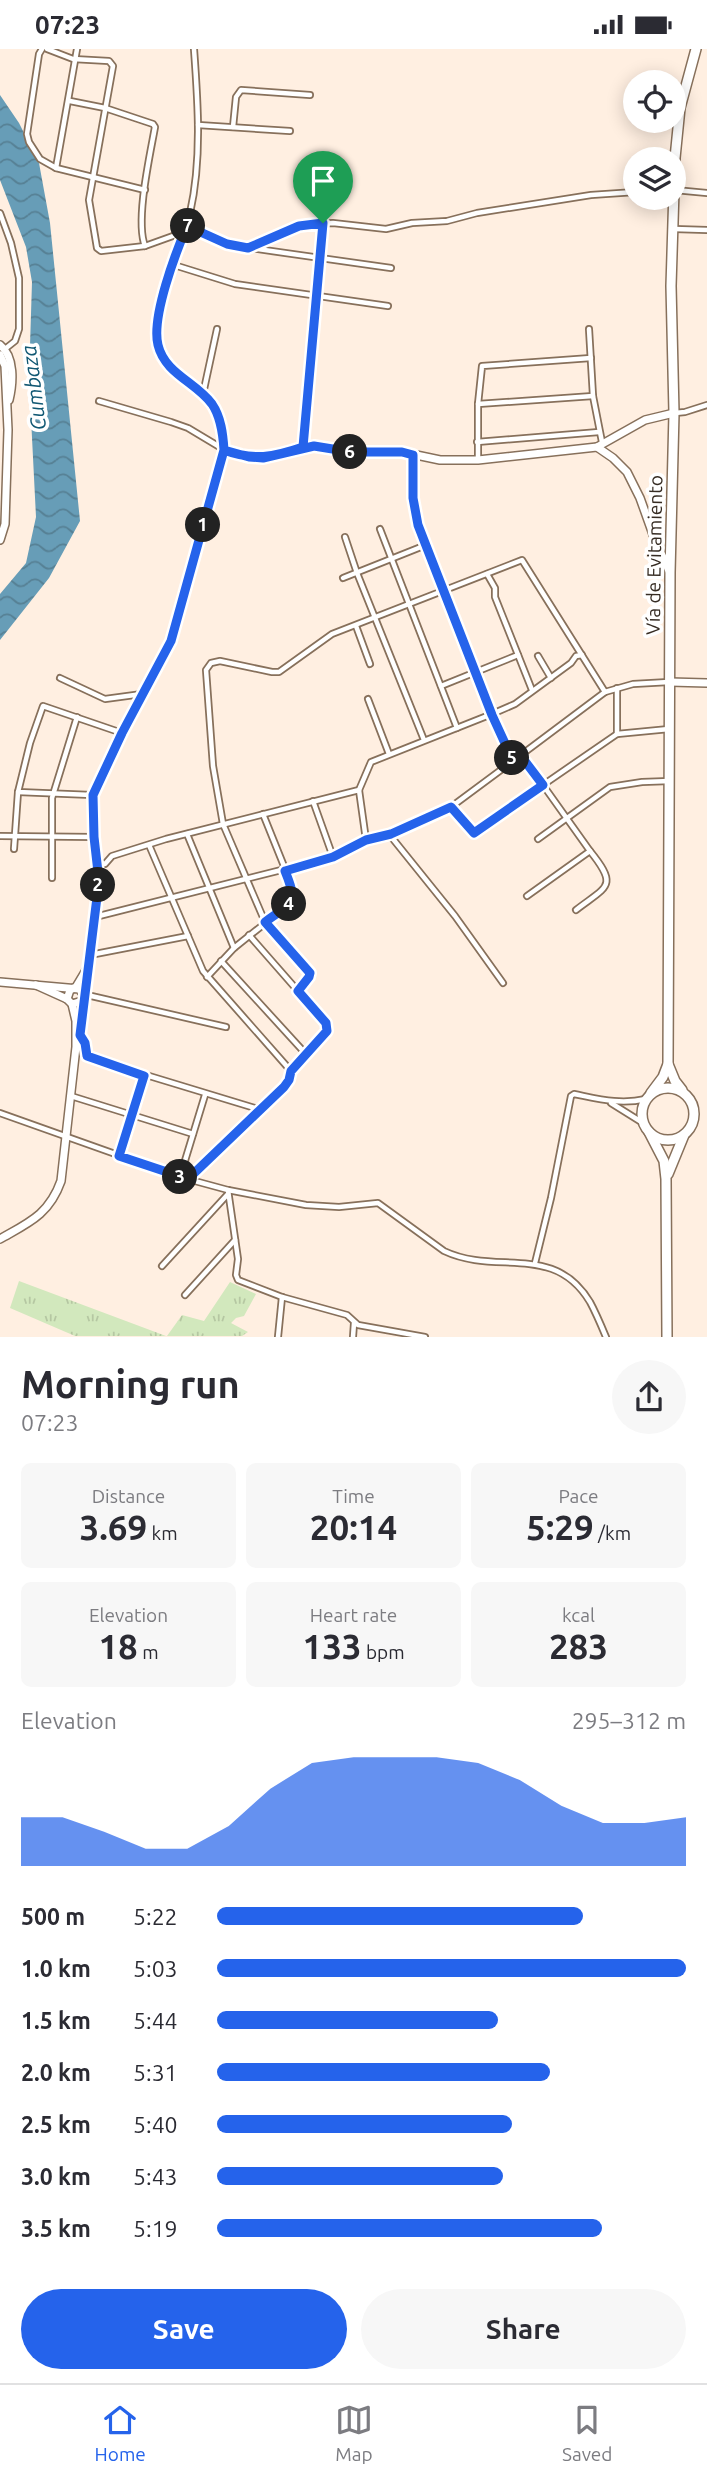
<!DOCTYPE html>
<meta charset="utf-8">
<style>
:root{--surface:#fff;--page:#f7f7f7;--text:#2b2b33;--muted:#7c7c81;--line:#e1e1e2;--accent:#2563eb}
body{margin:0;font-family:Ubuntu,sans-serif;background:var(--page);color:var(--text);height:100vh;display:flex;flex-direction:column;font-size:26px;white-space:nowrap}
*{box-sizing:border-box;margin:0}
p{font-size:23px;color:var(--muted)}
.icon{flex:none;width:38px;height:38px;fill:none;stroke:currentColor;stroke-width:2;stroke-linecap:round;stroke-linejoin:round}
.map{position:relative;height:1288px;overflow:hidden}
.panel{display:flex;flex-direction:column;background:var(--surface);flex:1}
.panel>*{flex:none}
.controls{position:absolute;left:623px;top:21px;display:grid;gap:14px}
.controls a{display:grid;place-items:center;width:63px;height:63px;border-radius:50%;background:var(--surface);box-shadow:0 4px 18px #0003;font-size:35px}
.pin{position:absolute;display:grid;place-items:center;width:60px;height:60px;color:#fff;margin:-72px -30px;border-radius:50% 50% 50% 0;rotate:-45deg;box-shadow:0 0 7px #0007}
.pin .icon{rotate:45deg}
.km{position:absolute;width:35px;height:35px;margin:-18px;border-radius:50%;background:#222;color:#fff;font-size:19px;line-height:35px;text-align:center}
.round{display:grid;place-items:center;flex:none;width:74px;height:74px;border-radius:37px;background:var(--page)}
.overview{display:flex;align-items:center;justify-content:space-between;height:119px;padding:0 21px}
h1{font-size:38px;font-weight:700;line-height:52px}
.stats{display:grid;grid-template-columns:repeat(3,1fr);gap:10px;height:119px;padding:7px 21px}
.stats div{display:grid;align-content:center;border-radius:10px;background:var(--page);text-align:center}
.stats b{font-size:35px;font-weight:700}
.stats small{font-size:19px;font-weight:400}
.stats p{font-size:19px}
.chart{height:196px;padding:14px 21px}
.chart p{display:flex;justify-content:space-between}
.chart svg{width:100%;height:126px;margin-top:7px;fill:var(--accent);opacity:.7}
.action{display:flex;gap:14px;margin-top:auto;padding:14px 21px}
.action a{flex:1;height:80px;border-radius:42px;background:var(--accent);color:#fff;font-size:28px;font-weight:700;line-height:80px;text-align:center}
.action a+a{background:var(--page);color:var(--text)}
ul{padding:0 21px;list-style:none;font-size:23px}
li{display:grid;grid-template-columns:112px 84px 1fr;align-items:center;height:52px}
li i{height:18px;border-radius:9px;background:var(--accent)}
.status{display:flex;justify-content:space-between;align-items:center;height:49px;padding:0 35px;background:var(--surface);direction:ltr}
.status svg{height:19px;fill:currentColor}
.dock{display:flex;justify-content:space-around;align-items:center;height:98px;border-top:2px solid var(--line);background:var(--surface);font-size:19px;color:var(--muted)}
.dock a{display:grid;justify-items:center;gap:4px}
.dock .active{color:var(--accent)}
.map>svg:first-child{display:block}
.grass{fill:url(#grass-tufts)}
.water{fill:url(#water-waves)}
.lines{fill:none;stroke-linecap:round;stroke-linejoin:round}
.street-casing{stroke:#87705b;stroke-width:8}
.secondary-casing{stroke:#87705b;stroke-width:10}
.primary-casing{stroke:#87705b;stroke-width:10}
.highway-casing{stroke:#87705b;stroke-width:12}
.street{stroke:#fff;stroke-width:4.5}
.secondary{stroke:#fff;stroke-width:7}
.primary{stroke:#fff;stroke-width:7}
.highway{stroke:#fff;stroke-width:9}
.route-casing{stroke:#fff;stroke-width:14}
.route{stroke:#2563eb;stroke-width:9}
.labels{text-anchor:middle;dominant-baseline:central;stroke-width:7;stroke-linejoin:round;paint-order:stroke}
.street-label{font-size:19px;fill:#362c23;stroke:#fff}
.water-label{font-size:21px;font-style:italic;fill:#115873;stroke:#fff}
</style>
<div class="status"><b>07:23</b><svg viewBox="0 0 49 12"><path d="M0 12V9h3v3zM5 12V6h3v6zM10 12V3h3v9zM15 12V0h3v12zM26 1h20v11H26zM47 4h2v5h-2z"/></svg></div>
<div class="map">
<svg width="707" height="1288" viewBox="0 0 707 1288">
<defs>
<pattern id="grass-tufts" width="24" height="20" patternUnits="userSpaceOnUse" patternTransform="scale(1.75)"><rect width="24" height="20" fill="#d2e8bd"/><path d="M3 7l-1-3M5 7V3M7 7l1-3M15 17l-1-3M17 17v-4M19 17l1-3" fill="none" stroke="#b5c7a2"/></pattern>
<pattern id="water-waves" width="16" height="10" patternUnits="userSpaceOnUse" patternTransform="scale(1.75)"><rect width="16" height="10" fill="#679db7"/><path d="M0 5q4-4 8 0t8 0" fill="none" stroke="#568094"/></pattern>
</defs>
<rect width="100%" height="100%" fill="#ffefe1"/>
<g class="grass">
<polygon points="19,1232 166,1287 75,1287 10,1259"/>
<polygon points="230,1233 256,1245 244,1267 236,1269 231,1274 248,1283 242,1287 167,1287 182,1266 204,1272"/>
</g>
<polygon class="water" points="0,46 19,74 39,114 50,174 80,472 49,529 0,591 0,545 26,514 36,468 29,329 32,233 26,198 0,131"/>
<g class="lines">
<defs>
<g id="street">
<polyline points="42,0 39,5 27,85 29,93 40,110 56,119 145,141"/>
<polyline points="47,0 73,10 109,12 113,17 89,151 97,199 101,202 145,197 184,183"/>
<path d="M194 0C198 54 202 111 190 164 182 206 152 248 158 292 161 324 196 332 212 355 221 368 223 385 224 401"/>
<path d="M70 52 105 59 153 75 155 78C150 106 135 172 145 197"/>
<polyline points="198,76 290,82"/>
<polyline points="233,78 236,48 241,41 310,46"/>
<polyline points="56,119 77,0"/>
<polyline points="675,141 707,144"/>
<polyline points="0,164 11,194 19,229 19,280 15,292 5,300"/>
<polyline points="187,177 227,195 248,199 299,177 312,175 333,174 386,180 412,174 447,172 477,164 591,146 635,143"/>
<polyline points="674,180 707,181"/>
<polyline points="250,199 391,219"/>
<polyline points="174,216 235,235 388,257"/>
<polyline points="589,280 593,347 602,393"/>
<polyline points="203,345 217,280"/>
<polyline points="99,352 171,373 188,379 223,400"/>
<polyline points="478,355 593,347"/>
<polyline points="675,364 685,363 707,356"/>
<polyline points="477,393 599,383"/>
<polyline points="303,398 323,174"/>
<polyline points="413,406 415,465 418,476 492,665 515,655 571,614 576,607 582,606"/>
<polyline points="478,411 478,355 482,317 591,309"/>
<polyline points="380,480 457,679"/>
<polyline points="345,488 357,524 424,691"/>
<polyline points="487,525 495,539 495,548 532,641"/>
<polyline points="343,529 426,496"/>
<polyline points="356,577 370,615"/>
<polyline points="538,607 551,629"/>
<polyline points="60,629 105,650 142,645"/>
<polyline points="441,637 518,606"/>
<polyline points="368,650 389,705"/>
<polyline points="617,685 617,639"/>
<polyline points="521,707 543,736 617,685 669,680"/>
<polyline points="359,741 366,791"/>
<polyline points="92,746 18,743 30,694 43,657 122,684"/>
<polyline points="313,752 333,808"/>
<polyline points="451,758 474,784 543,736 590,802 527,847"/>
<polyline points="187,785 234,899"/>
<polyline points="391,785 393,790 455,867 503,934"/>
<polyline points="0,787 94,788"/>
<polyline points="538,790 610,738 642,733 670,732"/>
<polyline points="149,796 203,922 291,1022"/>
<polyline points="14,800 18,743"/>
<polyline points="97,813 105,815 112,807 166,790 359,741 371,713 492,665 513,712 605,643 633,635 669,633"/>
<polyline points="52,829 52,749 77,668"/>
<path d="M576 861C607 837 619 838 590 802"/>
<polyline points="95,868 333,808 366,791 391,785 451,758 513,712"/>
<polyline points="90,906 188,887"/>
<polyline points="221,912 305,1004"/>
<polyline points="207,928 234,899 288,856 293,849 294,842 263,765"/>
<polyline points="298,942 309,928 310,924 265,873 223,775 213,717 206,621 211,614 220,612 272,623 279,623 332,585 522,511 605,643"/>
<polyline points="87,946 226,978"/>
<polyline points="80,986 85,994 86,1005 90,1009 258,1060"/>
<polyline points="71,1047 193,1085"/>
<polyline points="611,1054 643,1074"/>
<path d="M0 1064 180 1128 228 1141 306 1156 339 1158 378 1154 444 1202C497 1227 554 1193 590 1253 596 1264 601 1276 606 1288"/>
<polyline points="119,1107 144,1027"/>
<polyline points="180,1128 205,1046"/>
<polyline points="188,1130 284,1038 289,1031 291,1022 327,982 326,974 249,886"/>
<polyline points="228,1141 238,1210 236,1226 238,1231 282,1248 347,1266 358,1276 425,1288"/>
<path d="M535 1214 551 1149 571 1047 574 1045C599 1050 620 1056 646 1050"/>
<polyline points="162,1217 228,1145"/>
<polyline points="185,1246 235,1191"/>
<polyline points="278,1288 282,1248"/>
<polyline points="353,1288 354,1274"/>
</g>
<g id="secondary">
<polyline points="597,398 613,409 627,423 640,449 654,488 669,522"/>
<polyline points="670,633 707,634"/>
<polyline points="67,950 70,941 76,938 88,918"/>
<polyline points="72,955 82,952 86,946 99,832 94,788 93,746 122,684 171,592 224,401 263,409 314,397 351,403 402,403 440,411 478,411 597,398 645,371 674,364"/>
</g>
<g id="primary">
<path d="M0 296C15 308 13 334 9 351"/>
<polyline points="0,306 5,317 8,381 5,475 0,491"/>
<polyline points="0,933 79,940 84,946 84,949 80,986 77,994"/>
<path d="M0 1190C28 1174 49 1166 61 1132L76 998V972L72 955 67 950 36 936"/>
</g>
<g id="highway">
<polyline points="668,1015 675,1032 682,1041"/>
<circle cx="668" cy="1065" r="26"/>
<polyline points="651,1044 663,1028 668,1015 670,524 674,364 671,237 675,109 680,59 696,0"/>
<polyline points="649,1083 664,1112 666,1130 667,1288"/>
<polyline points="668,1125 684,1086"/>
</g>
</defs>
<use href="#street" class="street-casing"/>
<use href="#secondary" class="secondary-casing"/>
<use href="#primary" class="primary-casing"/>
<use href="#highway" class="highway-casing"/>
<use href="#street" class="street"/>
<use href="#secondary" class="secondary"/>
<use href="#primary" class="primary"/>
<use href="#highway" class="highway"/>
</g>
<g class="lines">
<defs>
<path id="route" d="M323 174 303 398C274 408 253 412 224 401L171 592 122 684 93 746 94 788 99 832 80 986 85 994 87 1007 144 1027 119 1107 188 1130 284 1038 289 1031 291 1022 327 982 326 974 298 942 309 928 310 924 265 873C292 853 299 856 285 822L333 808 366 791 391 785 451 758 474 784 543 736 521 707 513 712 492 666 418 476 413 449V406L402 403H351L314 397 263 409 249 408 224 401C223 385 221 368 212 355 196 333 165 325 158 296 151 268 176 203 187 177L227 195 248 199 299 177 323 174"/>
</defs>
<use href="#route" class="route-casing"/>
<use href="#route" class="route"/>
</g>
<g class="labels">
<g class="street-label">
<text transform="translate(654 506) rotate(-89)">Vía de Evitamiento</text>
</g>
<g class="water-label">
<text transform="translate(33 339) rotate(-97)">Cumbaza</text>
</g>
</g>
</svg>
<div class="controls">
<a><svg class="icon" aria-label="locate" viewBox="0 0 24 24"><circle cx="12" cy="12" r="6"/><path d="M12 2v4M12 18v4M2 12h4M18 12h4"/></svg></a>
<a><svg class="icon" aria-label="layers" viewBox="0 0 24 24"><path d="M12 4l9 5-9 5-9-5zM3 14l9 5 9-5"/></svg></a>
</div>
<div class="pin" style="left:323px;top:174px;background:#1e9e55"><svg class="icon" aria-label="arrive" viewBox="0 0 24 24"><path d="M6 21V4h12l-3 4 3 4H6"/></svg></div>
<b class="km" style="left:203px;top:476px">1</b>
<b class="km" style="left:98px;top:836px">2</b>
<b class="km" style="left:180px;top:1128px">3</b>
<b class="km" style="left:289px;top:855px">4</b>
<b class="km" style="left:512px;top:709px">5</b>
<b class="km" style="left:350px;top:403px">6</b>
<b class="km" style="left:188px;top:177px">7</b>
</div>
<section class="panel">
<div class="overview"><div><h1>Morning run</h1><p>07:23</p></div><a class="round"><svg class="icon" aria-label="share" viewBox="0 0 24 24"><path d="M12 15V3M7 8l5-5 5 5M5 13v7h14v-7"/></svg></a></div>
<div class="stats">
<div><p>Distance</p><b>3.69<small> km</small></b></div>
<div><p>Time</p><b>20:14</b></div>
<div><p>Pace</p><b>5:29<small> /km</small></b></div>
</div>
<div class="stats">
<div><p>Elevation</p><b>18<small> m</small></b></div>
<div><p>Heart rate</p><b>133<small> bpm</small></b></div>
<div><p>kcal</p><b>283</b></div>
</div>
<div class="chart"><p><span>Elevation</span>295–312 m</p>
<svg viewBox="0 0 160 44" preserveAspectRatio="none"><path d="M0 44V27L10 27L20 32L30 38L40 38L50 30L60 17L70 8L80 6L90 6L100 6L110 8L120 14L130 23L140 29L150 29L160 27V44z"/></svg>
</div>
<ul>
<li><b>500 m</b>5:22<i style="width:78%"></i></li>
<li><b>1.0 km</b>5:03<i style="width:100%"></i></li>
<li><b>1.5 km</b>5:44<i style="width:60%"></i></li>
<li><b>2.0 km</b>5:31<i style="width:71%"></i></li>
<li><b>2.5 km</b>5:40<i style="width:63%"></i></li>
<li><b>3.0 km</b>5:43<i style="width:61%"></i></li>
<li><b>3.5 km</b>5:19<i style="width:82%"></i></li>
</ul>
<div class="action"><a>Save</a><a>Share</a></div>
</section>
<nav class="dock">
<a class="active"><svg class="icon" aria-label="home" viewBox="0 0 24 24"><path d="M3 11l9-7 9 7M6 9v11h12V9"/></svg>Home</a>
<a><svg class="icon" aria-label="map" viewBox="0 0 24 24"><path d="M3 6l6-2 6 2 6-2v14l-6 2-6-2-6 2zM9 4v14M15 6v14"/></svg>Map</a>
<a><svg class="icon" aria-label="saved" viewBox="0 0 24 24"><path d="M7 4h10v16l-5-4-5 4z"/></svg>Saved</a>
</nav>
